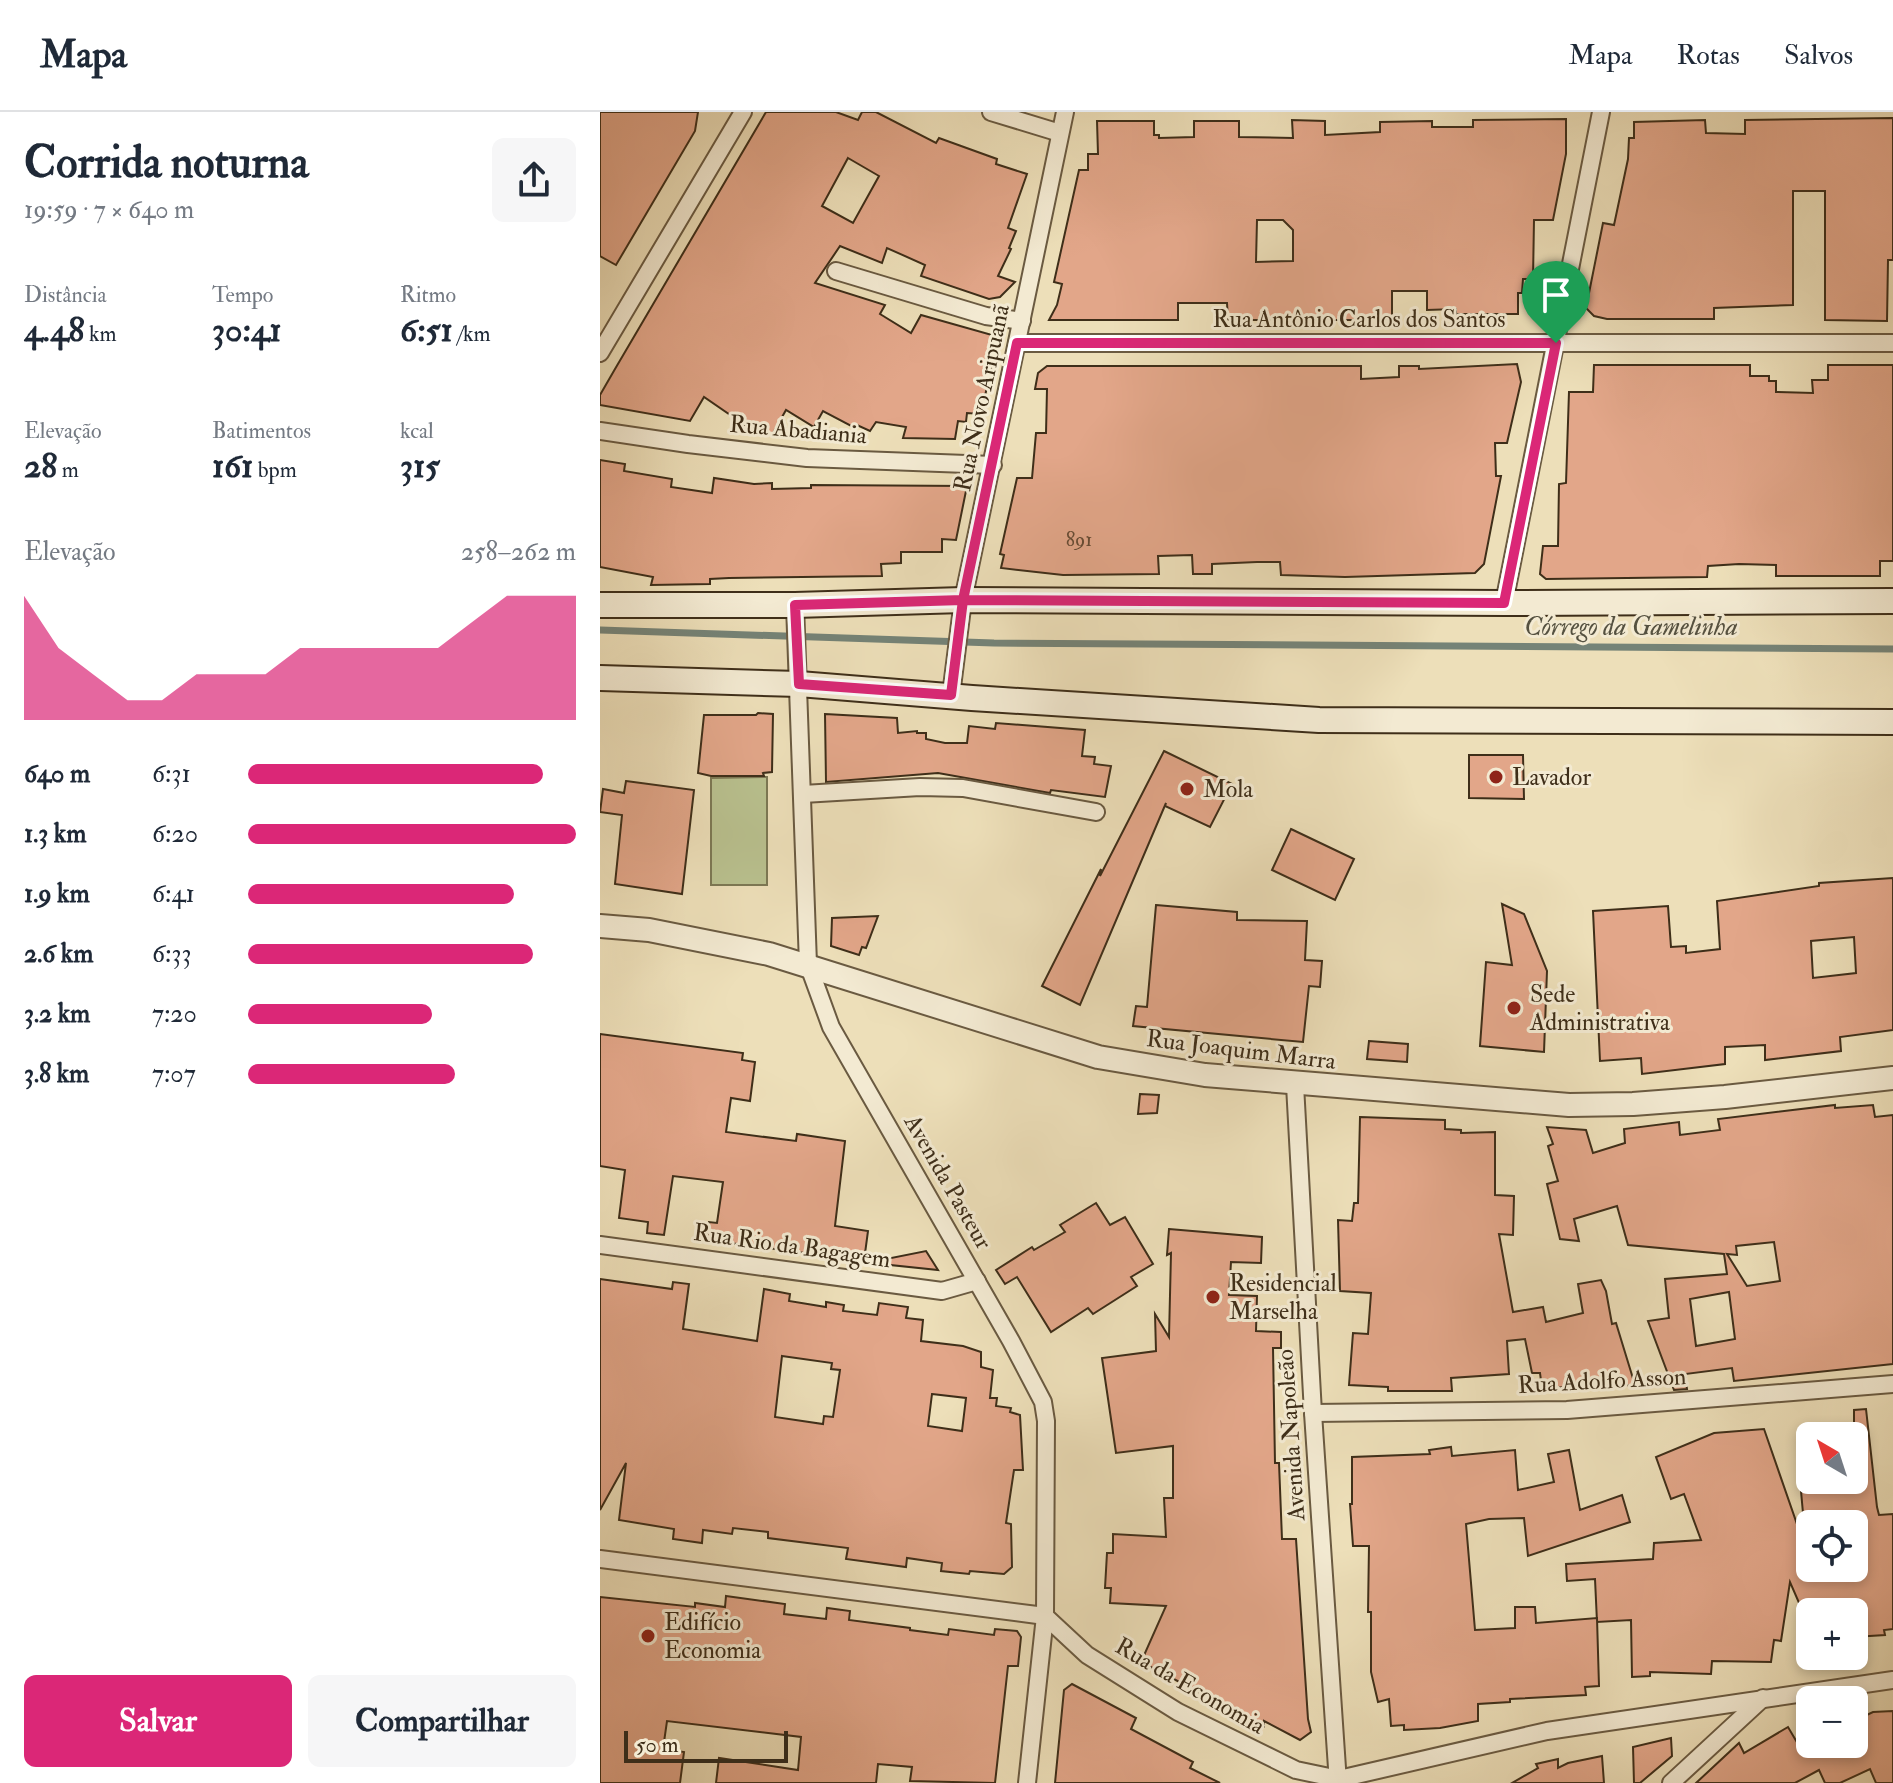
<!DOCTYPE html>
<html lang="pt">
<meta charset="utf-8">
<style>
:root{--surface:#fff;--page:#f6f6f7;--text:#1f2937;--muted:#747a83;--line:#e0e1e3;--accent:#db2777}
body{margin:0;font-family:"IM FELL Double Pica",serif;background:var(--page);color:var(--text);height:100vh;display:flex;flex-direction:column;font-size:30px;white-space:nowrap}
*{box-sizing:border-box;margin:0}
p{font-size:26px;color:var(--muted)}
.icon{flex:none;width:44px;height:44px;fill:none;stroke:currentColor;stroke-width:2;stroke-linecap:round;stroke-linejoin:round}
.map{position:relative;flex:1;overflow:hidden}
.sheet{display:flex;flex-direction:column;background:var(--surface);width:600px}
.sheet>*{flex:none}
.needle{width:52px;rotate:321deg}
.fabs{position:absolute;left:1196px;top:1310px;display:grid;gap:16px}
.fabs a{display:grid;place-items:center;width:72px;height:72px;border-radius:12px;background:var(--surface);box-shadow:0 4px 12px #0003;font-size:40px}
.scale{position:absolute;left:24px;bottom:20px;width:164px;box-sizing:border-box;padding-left:8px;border:4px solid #3e2e19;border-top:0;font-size:22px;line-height:28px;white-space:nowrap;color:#3e2e19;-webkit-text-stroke:6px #f3ead2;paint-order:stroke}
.pin{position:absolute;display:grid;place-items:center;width:68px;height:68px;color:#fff;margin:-82px -34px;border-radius:50% 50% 50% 0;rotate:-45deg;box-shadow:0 0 8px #0007}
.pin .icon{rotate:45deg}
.round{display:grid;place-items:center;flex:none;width:84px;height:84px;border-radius:12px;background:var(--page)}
.head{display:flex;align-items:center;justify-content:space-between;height:136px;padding:0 24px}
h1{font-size:44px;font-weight:700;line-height:60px}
.stats{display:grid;grid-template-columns:repeat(3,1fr);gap:12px;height:136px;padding:8px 24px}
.stats div{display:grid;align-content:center}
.stats b{font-size:34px;font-weight:700}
.stats small{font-size:22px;font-weight:400}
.stats p{font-size:22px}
.chart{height:224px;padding:16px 24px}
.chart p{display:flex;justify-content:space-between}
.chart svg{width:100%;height:144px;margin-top:8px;fill:var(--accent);opacity:.7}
.primary-button{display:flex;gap:16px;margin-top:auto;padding:16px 24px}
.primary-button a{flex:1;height:92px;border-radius:12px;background:var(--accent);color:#fff;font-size:32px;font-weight:700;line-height:92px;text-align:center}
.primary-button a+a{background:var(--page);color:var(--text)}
ul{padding:0 24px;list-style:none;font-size:26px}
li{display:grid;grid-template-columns:128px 96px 1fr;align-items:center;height:60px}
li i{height:20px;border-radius:10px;background:var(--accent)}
header{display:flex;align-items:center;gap:48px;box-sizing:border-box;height:112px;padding:0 40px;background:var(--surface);border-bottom:2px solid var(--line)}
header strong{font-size:38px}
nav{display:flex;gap:44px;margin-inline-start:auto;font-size:28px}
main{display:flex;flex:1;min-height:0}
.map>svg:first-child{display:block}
.green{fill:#b9c18f;stroke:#7c7854;stroke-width:2}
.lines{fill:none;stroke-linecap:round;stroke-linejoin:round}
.stream{stroke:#758377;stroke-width:7}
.building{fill:#e2a689;stroke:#3e2e19;stroke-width:2;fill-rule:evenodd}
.minor-casing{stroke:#6a5a41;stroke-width:20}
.tertiary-casing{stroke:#6a5a41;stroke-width:26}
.secondary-casing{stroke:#3e2e19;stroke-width:28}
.minor{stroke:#f3ead2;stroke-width:16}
.tertiary{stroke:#f3ead2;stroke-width:22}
.secondary{stroke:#f3ead2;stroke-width:24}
.route-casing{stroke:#fff;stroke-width:16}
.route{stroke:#db2777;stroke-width:10}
.poi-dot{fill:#8f2418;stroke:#f3ead2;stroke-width:3}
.labels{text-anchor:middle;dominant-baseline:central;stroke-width:6;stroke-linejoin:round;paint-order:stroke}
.number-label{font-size:20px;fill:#674c35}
.street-label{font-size:24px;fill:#3e2e19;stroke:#f3ead2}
.poi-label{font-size:24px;fill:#3e2e19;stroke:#f3ead2;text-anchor:start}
.water-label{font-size:26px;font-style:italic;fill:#555140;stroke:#f3ead2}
</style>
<header>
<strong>Mapa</strong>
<nav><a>Mapa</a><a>Rotas</a><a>Salvos</a></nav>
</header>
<main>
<section class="sheet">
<div class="head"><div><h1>Corrida noturna</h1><p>19:59 · 7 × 640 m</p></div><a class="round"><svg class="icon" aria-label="share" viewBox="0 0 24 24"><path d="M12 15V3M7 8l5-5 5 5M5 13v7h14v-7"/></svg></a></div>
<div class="stats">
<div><p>Distância</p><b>4.48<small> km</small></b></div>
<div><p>Tempo</p><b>30:41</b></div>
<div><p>Ritmo</p><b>6:51<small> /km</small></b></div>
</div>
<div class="stats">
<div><p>Elevação</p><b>28<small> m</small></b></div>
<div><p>Batimentos</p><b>161<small> bpm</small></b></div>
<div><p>kcal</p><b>315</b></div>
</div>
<div class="chart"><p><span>Elevação</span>258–262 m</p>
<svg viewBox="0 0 160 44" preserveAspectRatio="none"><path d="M0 44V6L10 22L20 30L30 38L40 38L50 30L60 30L70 30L80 22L90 22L100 22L110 22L120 22L130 14L140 6L150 6L160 6V44z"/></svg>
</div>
<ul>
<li><b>640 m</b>6:31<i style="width:90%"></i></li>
<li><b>1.3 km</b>6:20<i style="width:100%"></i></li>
<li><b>1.9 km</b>6:41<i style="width:81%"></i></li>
<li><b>2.6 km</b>6:33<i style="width:87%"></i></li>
<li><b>3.2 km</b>7:20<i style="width:56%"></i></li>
<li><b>3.8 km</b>7:07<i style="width:63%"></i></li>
</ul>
<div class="primary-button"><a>Salvar</a><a>Compartilhar</a></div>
</section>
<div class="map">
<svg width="1293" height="1671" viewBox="0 0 1293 1671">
<rect width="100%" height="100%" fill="#eddfb9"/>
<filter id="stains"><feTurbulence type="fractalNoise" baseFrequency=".0025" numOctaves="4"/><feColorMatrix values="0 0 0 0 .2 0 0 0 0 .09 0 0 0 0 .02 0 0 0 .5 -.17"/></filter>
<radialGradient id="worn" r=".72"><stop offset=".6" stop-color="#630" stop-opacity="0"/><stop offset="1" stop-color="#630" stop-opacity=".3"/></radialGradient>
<polygon class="green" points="167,665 167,773 111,773 111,666"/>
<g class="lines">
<polyline class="stream" points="0,518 394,531 1293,537"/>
</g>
<g class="building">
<polygon points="0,0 98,0 95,19 16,153 0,144"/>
<path d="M166 0H236L258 8 262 0H276L336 31 339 26 397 47 396 52 427 62 408 116 416 119 409 136 411 137 398 164 415 170 400 185 389 187 321 164 325 153 287 136 282 151 240 134 215 171 285 193 280 202 311 221 321 203 392 223 395 239 381 302 367 301 366 310 358 309 355 327 303 326 306 315 276 310 270 319 257 313 255 316 223 299 214 315 186 298 172 323 150 320 154 313H132L136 307 104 285 90 309 0 293V283L15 257ZM248 46 279 64 253 111 222 94Z"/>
<polygon points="1293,6 1293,148 1288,148 1287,209 1225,208 1225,79 1193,79 1193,193 1114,196 1114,207 1007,207 994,204 986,196 1003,111 1014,113 1028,47 1029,26 1034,26 1034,10 1105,8 1106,21 1145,22 1145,8"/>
<path d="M966 7V42L953 108H934L933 167H923L922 181H918V202H856V197L827 198V179H792V208H628L627 191H578V208H449L457 193 462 172 454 170 479 58H488V42H498L497 9H554V23H559V26L594 25V9H639V25L693 26 692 8 725 9V23L780 20V10L832 9V15H873V8ZM657 108H683L693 118V149L656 150Z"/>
<polygon points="917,252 921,270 907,331 895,331 896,364 901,364 884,452 875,461 745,465 681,463 680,450 657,450 612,452 612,462 593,462 592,443 558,444 559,462 463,463 401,456 404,443 400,442 417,366 432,366 436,321 446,321 447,277 435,277 438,261 447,254 761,254 761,267 799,265 799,254 819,254 819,257"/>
<polygon points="994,253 1150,253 1150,264 1169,264 1169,269 1176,269 1176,280 1213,281 1212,268 1228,268 1228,253 1293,253 1293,449 1280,449 1280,464 1176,464 1176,453 1139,452 1108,454 1107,465 946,467 940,462 943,434 958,434 959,372 966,371 969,280 993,280"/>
<polygon points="0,348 25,352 24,359 72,367 71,375 112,381 114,366 154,372 172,371 172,377 211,376 211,373 367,374 356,428 342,427 342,440 301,440 301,451 281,452 282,464 129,466 110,467 110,472 51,473 53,465 0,455"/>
<polygon points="158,601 173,602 172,660 163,661 164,664 111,664 98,661 104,603 156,603"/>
<polygon points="225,602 297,606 298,621 317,619 317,621 326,621 326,627 345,631 367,631 369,614 395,617 396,611 485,618 482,644 495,645 494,652 511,654 505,685 451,678 450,681 338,661 226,670"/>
<polygon points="564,639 632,672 610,715 565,694 566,691 480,893 442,874 501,757 500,764"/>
<polygon points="869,643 923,643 924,687 869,686"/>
<polygon points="26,669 94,678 82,782 15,772 22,703 0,700 3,677 24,681"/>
<polygon points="691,717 754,747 735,788 672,758"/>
<path d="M1293 766V918L1240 925 1241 939 1165 948V933L1125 935V952L1042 962 1041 946 1000 949 993 799 1068 794 1071 835 1086 834V841L1120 837 1117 789 1219 774V771ZM1254 825 1256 861 1213 866 1211 829Z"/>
<polygon points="902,792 924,802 947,859 944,940 880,934 886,850 912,853"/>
<polygon points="556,793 637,800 637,808 707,809 705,848 722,849 720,875 709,874 703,930 533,914 536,894 547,895"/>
<polygon points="278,804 266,836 262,835 259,843 231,834 232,806"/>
<polygon points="0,922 143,941 142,948 155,950 150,989 131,986 126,1020 196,1029 197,1022 245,1029 235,1114 268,1119 264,1149 107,1128 109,1110 117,1111 123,1070 73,1064 64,1123 47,1121 48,1110 19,1106 25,1058 0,1054"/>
<polygon points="769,929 808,932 807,950 767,947"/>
<polygon points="540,982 559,983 557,1001 538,1002"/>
<path d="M1235 993V996L1273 993 1275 1005 1293 1003V1252L1134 1269 1132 1256 1085 1262 1087 1277 1074 1278 1048 1209 1069 1206 1065 1167 1127 1162 1124 1142 1028 1133 1017 1094 974 1107 979 1129 960 1127 947 1072 958 1069 948 1034 953 1032 947 1015 986 1018 993 1041 1025 1031 1024 1017 1079 1010 1080 1023 1120 1018 1118 1007ZM1174 1130 1180 1169 1147 1174 1127 1142 1137 1143 1136 1134ZM1129 1180 1135 1227 1096 1234 1090 1187Z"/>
<polygon points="760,1005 845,1008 845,1017 861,1018 861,1021 895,1020 895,1083 914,1084 913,1123 899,1122 913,1200 943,1195 946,1210 983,1201 978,1172 1001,1168 1006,1179 1012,1212 1016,1211 1035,1273 942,1276 940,1261 932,1261 925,1227 907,1229 909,1262 851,1266 852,1279 788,1279 788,1275 749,1273 753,1221 768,1222 771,1181 740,1179 738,1108 752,1109 754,1091 758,1091"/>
<polygon points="496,1091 510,1113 525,1105 553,1152 531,1165 537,1174 493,1202 488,1196 451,1220 417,1165 405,1172 396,1158 432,1135 434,1138 465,1120 460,1113"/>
<polygon points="569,1117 662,1125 661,1151 631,1150 629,1183 657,1184 656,1219 681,1220 681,1236 673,1236 675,1351 679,1351 682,1427 696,1427 708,1607 711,1620 700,1628 664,1609 664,1614 541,1550 566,1494 510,1491 511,1476 505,1476 507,1441 513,1441 513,1422 566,1425 564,1386 573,1386 573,1334 516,1341 502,1246 556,1239 555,1202 569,1225 571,1141 567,1143"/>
<polygon points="326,1139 338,1158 281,1152 281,1148"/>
<path d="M0 1167 72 1177 73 1170 89 1172 83 1217 157 1229 164 1177 190 1182 189 1189 226 1195V1190L244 1193 243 1199 277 1203 279 1191 308 1195 306 1206 323 1208 321 1229 363 1234 381 1240V1255L393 1258 390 1286H397L396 1294 411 1296 410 1300 420 1303 423 1358H414L406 1411 411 1412 412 1455 404 1462 370 1459 369 1462 341 1459 342 1451 307 1446 306 1455 246 1447 248 1436 168 1426V1420L133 1416 132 1422 103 1418 102 1431 73 1427 74 1417 19 1408 26 1351 0 1398ZM182 1244 232 1251 231 1257 240 1258 233 1305 224 1304 223 1312 175 1305ZM332 1282 366 1286 362 1319 328 1314Z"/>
<polygon points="1266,1297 1277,1395 1279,1403 1293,1402 1293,1517 1284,1518 1285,1523 1254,1525 1254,1500 1203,1500 1190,1470 1181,1529 1174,1528 1171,1550 1112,1549 1111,1562 1050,1560 1050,1564 1032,1565 1031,1508 997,1510 995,1467 967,1469 966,1452 1053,1447 1054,1431 1101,1428 1084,1382 1071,1387 1056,1345 1114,1321 1164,1317 1198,1415 1210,1412 1210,1456 1254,1456 1254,1412 1204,1412 1200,1368 1254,1368 1254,1298"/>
<polygon points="851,1335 852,1344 915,1338 918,1378 954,1370 948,1342 969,1338 980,1398 1022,1383 1030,1410 928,1444 924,1406 889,1407 866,1412 875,1518 915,1516 915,1495 935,1495 936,1511 997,1506 999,1574 985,1575 986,1583 910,1587 910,1590 878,1592 878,1609 840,1616 804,1618 804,1613 791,1614 789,1587 778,1590 771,1560 771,1500 768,1500 769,1434 753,1434 750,1392 752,1392 752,1345 830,1342 829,1338"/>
<polygon points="126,1484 185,1492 184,1502 226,1507 227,1496 250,1499 249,1508 310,1516 310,1518 348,1523 349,1517 394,1523 395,1517 417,1519 421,1525 418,1554 408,1554 395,1671 310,1669 312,1655 278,1652 276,1671 116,1671 119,1646 198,1658 201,1625 67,1609 63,1637 84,1640 80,1671 0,1671 0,1485 95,1495 95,1491 125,1495"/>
<polygon points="472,1572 536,1606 531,1617 593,1650 590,1656 620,1671 455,1671 464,1578"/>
<polygon points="1293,1599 1293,1671 1276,1671 1270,1657 1240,1671 1225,1671 1219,1658 1195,1671 1096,1671 1139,1631 1144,1641 1188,1615 1198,1632 1254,1632 1254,1609 1273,1600"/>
<polygon points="1071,1626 1072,1644 1040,1671 1034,1671 1033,1635"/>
<polygon points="1002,1644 1004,1671 912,1671 938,1656 936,1652 958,1647 958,1656 968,1651"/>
</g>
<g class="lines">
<defs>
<g id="minor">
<polyline points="391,0 460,21"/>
<polyline points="236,159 386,204 422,209"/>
<polyline points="417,231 1293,231"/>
<polyline points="0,241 143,0"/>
<polyline points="0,319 88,332 207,346 393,353"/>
<polyline points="904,491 1001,0"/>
<polyline points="195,493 208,852 231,915 411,1229 443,1290 446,1309 445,1504 427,1671"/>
<polyline points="351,583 363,488 465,0"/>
<polyline points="203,682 320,675 363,676 496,700"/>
<polyline points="695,973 713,1301 738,1671"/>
<polyline points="0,1133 342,1179 377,1169"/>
<polyline points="713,1301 967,1298 1293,1272"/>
<polyline points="0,1447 445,1504 487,1543 578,1600 696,1658 739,1667 947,1619 1293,1568"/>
<polyline points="1071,1671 1163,1586"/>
</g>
<polyline id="tertiary" points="0,814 49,818 169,842 498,945 605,963 969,993 1033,992 1125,985 1293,966"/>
<g id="secondary">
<polyline points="0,493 195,493 363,488 904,491 1293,489"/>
<polyline points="0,566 199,572 372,586 719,608 1293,610"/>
</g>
</defs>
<use href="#minor" class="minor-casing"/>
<use href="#tertiary" class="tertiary-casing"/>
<use href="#secondary" class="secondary-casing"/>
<use href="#minor" class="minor"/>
<use href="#tertiary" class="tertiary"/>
<use href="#secondary" class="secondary"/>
</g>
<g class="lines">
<defs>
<polyline id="route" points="956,231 417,231 363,488 195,493 199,572 351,583 363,488 904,491 956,231"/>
</defs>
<use href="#route" class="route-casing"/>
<use href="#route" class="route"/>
</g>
<g class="poi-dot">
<circle cx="896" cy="665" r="8"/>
<circle cx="587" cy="677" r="8"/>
<circle cx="914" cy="896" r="8"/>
<circle cx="613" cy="1185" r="8"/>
<circle cx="48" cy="1524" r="8"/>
</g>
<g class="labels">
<g class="number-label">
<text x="479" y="427">891</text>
</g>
<g class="street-label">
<text x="759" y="207">Rua Antônio Carlos dos Santos</text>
<text transform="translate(382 286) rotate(-78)">Rua Novo Aripuanã</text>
<text transform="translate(198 318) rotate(5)">Rua Abadiania</text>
<text transform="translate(641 938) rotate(7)">Rua Joaquim Marra</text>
<text transform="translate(348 1070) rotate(60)">Avenida Pasteur</text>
<text transform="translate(192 1134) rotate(8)">Rua Rio da Bagagem</text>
<text transform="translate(1002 1269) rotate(-3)">Rua Adolfo Asson</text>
<text transform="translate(691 1323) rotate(-94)">Avenida Napoleão</text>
<text transform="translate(590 1574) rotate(30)">Rua da Economia</text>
</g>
<g class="poi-label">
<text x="912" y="665">Lavador</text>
<text x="603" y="677">Mola</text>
<text x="930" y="882">Sede<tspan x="930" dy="28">Administrativa</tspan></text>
<text x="629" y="1171">Residencial<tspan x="629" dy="28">Marselha</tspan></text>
<text x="64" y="1510">Edifício<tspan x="64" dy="28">Economia</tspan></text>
</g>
<g class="water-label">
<text x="1031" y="515">Córrego da Gamelinha</text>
</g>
</g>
<rect width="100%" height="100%" filter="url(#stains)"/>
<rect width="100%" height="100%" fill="url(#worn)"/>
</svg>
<div class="fabs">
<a><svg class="needle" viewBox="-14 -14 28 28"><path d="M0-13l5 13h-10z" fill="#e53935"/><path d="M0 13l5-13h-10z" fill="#747a83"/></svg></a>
<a><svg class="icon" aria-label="locate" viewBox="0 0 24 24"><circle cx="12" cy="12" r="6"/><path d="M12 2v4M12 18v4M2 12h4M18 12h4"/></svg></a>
<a>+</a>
<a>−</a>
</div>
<div class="scale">50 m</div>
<div class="pin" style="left:956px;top:231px;background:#1e9e55"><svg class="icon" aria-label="arrive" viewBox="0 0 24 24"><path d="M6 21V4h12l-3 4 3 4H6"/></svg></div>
</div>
</main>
